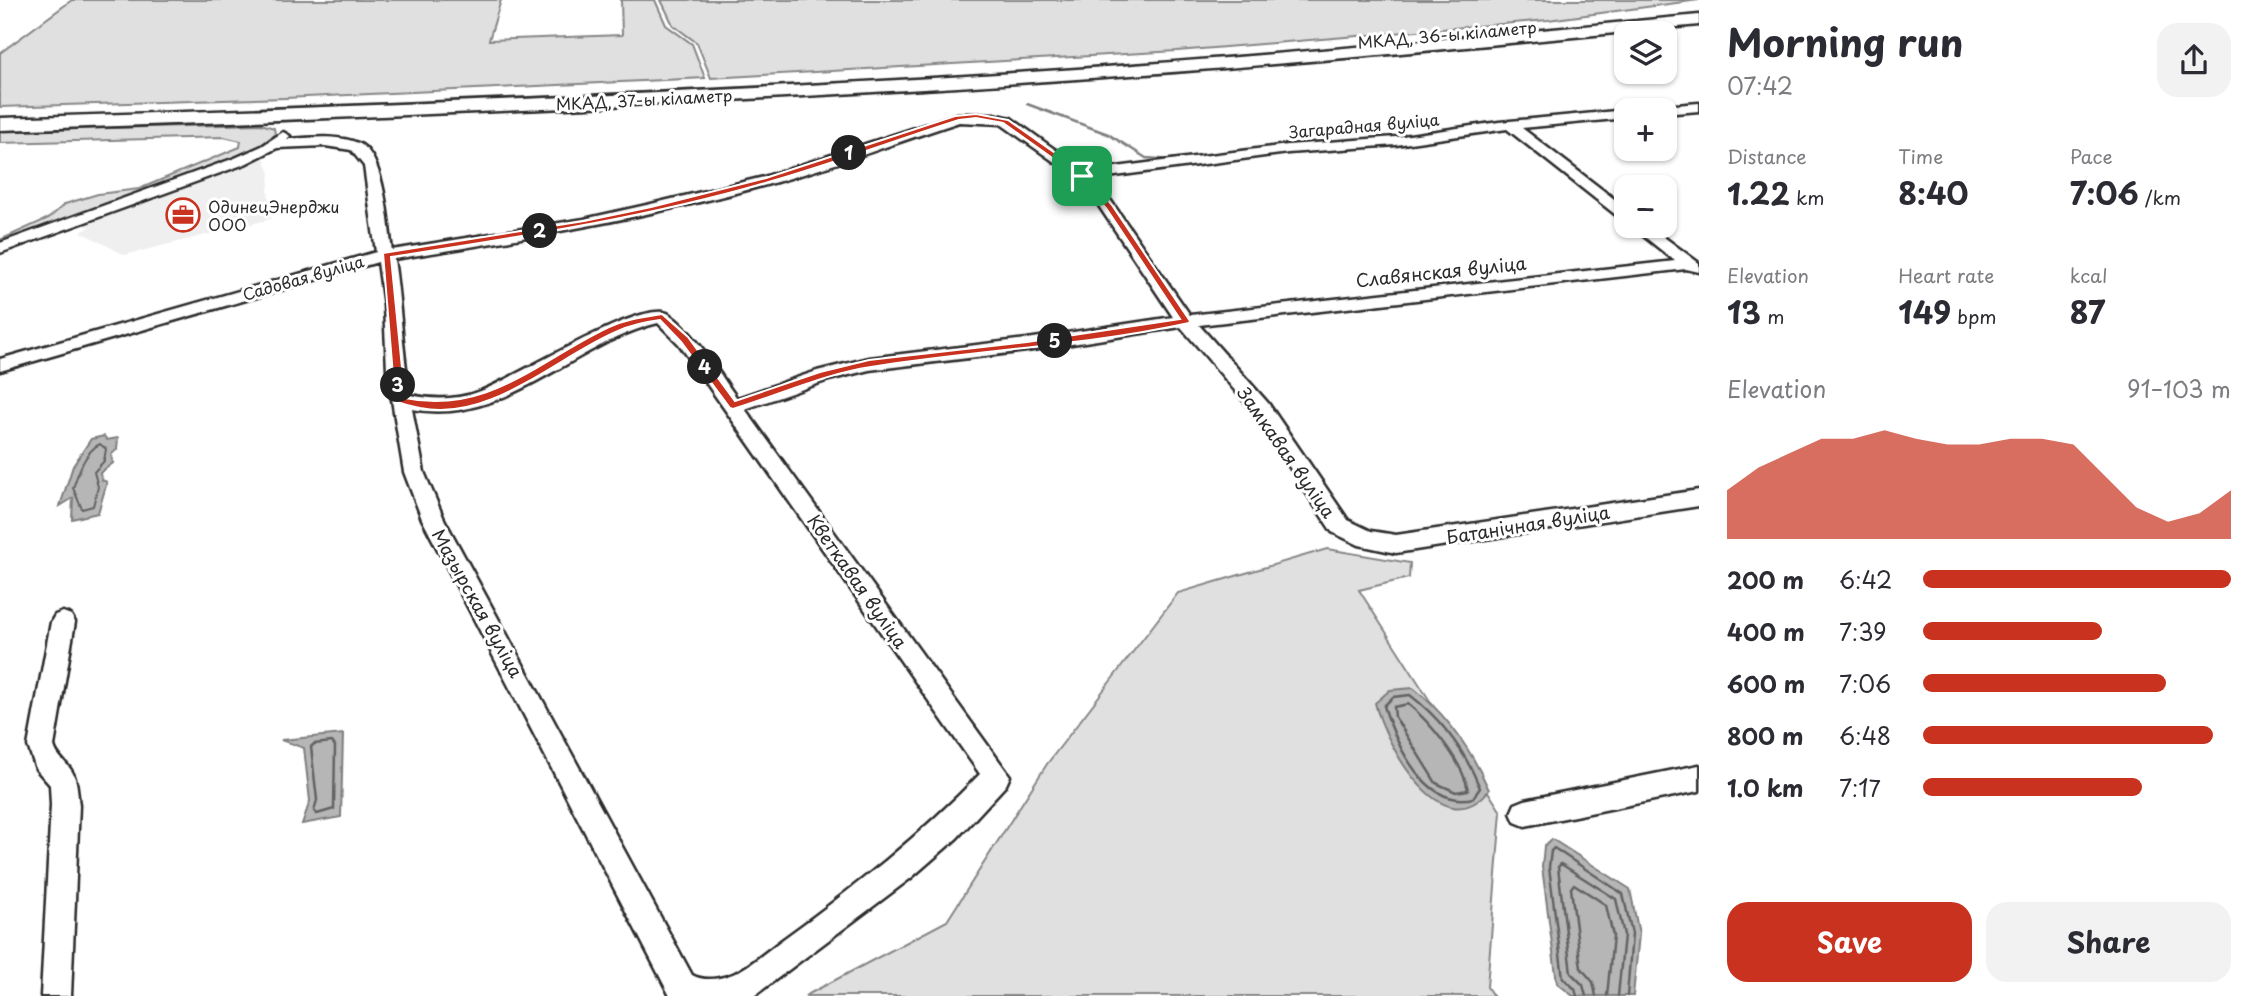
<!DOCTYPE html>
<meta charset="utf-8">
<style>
:root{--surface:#fff;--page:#f2f2f3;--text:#2b2b33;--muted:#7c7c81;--accent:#c8321e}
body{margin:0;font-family:"Playpen Sans",sans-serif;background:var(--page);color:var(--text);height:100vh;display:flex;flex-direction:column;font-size:26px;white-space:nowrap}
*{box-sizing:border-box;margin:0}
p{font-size:23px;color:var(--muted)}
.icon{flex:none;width:38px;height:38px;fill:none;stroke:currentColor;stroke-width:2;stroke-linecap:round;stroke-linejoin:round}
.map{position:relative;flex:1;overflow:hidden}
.side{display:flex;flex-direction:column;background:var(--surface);width:560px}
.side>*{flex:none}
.controls{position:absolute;left:1614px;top:21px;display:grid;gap:14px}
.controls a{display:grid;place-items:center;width:63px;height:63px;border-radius:14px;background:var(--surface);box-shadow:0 2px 5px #0004;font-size:35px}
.pin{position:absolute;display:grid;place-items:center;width:60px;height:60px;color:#fff;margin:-30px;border-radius:14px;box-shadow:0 4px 10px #0006}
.km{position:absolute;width:35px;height:35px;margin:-18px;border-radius:50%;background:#222;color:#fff;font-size:19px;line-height:35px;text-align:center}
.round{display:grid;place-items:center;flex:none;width:74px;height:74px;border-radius:21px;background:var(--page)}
.overview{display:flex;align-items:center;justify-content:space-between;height:119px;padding:0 28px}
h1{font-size:38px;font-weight:700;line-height:52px}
.figures{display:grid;grid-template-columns:repeat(3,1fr);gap:10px;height:119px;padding:7px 28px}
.figures div{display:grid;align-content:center}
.figures b{font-size:30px;font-weight:700}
.figures small{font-size:19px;font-weight:400}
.figures p{font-size:19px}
.chart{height:196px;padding:14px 28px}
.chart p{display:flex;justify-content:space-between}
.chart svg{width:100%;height:126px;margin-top:7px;fill:var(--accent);opacity:.7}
.action{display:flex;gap:14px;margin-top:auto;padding:14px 28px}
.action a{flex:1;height:80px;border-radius:21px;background:var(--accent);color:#fff;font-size:28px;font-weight:700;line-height:80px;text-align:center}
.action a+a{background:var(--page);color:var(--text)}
ul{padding:0 28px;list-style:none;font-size:23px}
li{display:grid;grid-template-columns:112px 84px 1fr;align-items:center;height:52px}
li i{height:18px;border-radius:9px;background:var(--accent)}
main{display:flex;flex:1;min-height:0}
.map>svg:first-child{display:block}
.built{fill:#efefef}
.green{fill:#e0e0e0;stroke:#868686;stroke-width:2}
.water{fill:#b6b6b6;stroke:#7e7e7e;stroke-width:2}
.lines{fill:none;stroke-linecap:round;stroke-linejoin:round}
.shore-far1{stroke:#636363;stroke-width:2}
.shore{stroke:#636363;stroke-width:2.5}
.stream{stroke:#7e7e7e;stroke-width:2.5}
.minor-casing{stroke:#2b2b2b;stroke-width:5}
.highway-casing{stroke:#2b2b2b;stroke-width:5}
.minor{fill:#fff;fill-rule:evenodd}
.highway{fill:#fff;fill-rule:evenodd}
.route{fill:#c8321e;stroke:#fff;stroke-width:2;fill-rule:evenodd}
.labels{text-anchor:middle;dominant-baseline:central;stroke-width:6;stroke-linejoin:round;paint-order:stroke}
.far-street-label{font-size:16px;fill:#2b2b2b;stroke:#fff}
.far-poi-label{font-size:16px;fill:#2b2b2b;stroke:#fff;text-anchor:start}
.street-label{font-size:18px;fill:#2b2b2b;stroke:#fff}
</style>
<main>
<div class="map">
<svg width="1699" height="996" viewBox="0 0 1699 996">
<rect width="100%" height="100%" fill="#fff"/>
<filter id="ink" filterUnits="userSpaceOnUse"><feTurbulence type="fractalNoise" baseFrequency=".0143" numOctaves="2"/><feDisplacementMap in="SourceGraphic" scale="14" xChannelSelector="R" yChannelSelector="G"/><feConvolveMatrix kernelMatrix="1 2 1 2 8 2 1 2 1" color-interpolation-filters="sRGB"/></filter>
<g filter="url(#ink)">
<polygon class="built" points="263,155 270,174 268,191 271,219 125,255 81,232 90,227 80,223 147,201"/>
<g class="green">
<polygon points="72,0 501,0 489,40 622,35 621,0 655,0 666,25 692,44 705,78 285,98 0,107 0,53"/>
<polygon points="661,0 1699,0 1548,20 1177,51 711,78 697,43 673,25"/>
<polygon points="261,124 274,128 275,134 256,149 0,243 0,240 49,218 65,204 98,194 139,189 240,147 241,141 224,137 0,143 0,131"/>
<polygon points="1327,549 1410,563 1409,578 1359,590 1501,812 1487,987 1493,996 805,996 947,921 1047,764 1178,593"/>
</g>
<g class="water">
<polygon points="104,436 107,440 118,438 117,449 111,455 113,463 100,473 102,480 107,482 98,513 72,519 73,498 60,506 73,466 91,439"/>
<path d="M1413 688C1446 714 1472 751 1489 790 1442 849 1385 743 1375 703L1390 690Z"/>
<polygon points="343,734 341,817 302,824 310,801 304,748 281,740"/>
<polygon points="1552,839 1630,889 1639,934 1633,996 1573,996 1557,983 1542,867 1544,846"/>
</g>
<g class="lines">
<path class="shore-far1" d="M100 444 106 449 104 461 94 472 98 487 93 506 82 509 73 488C78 473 85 451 100 444Z"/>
<g class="shore">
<path d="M1410 695C1441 719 1465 751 1480 788L1473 798C1425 809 1396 744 1384 706L1393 697Z"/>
<path d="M1408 704C1430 722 1463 762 1468 790L1456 792 1436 783 1395 717 1394 707Z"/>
<polygon points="332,742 335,746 334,809 317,814 314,811 317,800 311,747 314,744"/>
<polyline points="1577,996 1575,989 1563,978 1549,867 1551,851 1554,848 1623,894 1632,934 1627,996"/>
<polyline points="1586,996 1583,985 1571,973 1558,867 1561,864 1616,899 1624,935 1618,996"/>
<polyline points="1596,996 1593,982 1581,968 1571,888 1574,884 1606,905 1613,936 1607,996"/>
</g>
<polyline class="stream" points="1027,104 1108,134 1146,158 1173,160"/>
<defs>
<g id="minor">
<polygon points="1699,103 1699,111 1664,114 1664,110 1657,110 1664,106"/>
<path d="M1626 110V118L1522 128 1626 208V221L1621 219 1507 129 1396 145 1288 153 1093 179 1102 188 1190 315 1675 261 1631 226H1649L1699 263V272L1686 269 1199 325 1268 403 1348 520 1371 531 1396 535 1699 490V506L1396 553 1359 545 1332 532 1254 413 1181 327 1027 351 869 370 829 380 745 409 1010 776 1006 785 957 838 911 878 754 996H670L422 519 404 472 387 370 384 306 378 262 0 371V359L376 252 364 166 351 150 325 146 277 148 245 164 0 253V243L235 158 262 146 283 132 290 136 287 139C310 138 337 134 358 143 385 154 388 224 392 250L584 219 651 204 764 177 958 114H994L1011 118 1085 171 1288 145 1396 137 1499 122ZM959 122 1001 124 1070 173 1091 194 1173 317 1027 339 869 358 817 371 737 398C717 371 697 334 669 314 644 297 511 381 478 392 455 400 434 400 410 395 402 350 401 305 394 259 521 239 648 218 773 183 836 166 897 142 959 122ZM658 323 679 344 980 774C921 835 855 887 786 937 770 948 751 966 733 974 719 979 705 982 692 975L444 519 424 472 412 409C504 427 574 343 658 323Z"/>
<path d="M63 612 71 615 75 622 54 746C57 757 65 761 71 770 78 780 77 793 79 805L71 996H41L51 805 50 785 36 769 28 746 51 622 55 615Z"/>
<polygon points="1699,765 1699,791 1525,826 1515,822 1511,813 1515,804 1525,800"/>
</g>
<path id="highway" d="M1699 15V25C1492 45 1285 65 1077 79 718 104 359 118 0 130V118C359 107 718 93 1077 69 1284 55 1492 35 1699 15Z"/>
</defs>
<use href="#minor" class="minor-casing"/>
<use href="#highway" class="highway-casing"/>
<use href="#minor" class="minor"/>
<use href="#highway" class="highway"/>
</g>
</g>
<path class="route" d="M976 114 1008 120 1085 174 1112 205 1190 321 1189 323C1085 346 976 350 871 367 824 374 779 395 733 409L730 408 681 342 660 320C645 322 631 325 618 331 558 356 490 423 420 408 412 406 402 405 395 400L383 253 584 221 651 207 766 178 955 116ZM976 118 1003 123 1079 177 1106 208 1180 319 1027 342 869 360 820 372 735 401 688 337 662 314C644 317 626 319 609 327 540 359 489 415 405 398L391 257C519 237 647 218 772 181 835 163 896 140 959 120Z"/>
<defs>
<symbol id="office-ring" viewBox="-11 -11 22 22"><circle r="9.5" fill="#fff" stroke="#c8321e" stroke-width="1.5"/><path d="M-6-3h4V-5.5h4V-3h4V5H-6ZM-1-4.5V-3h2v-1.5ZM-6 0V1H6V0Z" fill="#c8321e"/></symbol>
</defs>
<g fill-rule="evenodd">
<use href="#office-ring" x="164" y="196" width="38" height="38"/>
</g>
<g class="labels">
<g class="far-street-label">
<text transform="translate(1447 34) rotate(-5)">МКАД, 36-ы кіламетр</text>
<text transform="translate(644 99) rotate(-3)">МКАД, 37-ы кіламетр</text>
<text transform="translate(1364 125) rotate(-5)">Загарадная вуліца</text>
<text transform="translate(303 277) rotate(-16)">Садовая вуліца</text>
</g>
<g class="far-poi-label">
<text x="208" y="206">ОдинецЭнерджи<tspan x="208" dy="18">ООО</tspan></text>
</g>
<g class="street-label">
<text transform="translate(1441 271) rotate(-6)">Славянская вуліца</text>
<text transform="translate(1287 452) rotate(55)">Замкавая вуліца</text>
<text transform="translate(1528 524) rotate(-9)">Батанічная вуліца</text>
<text transform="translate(858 581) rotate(55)">Кветкавая вуліца</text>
<text transform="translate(478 603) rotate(61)">Мазырская вуліца</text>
</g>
</g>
</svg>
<div class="controls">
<a><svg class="icon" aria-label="layers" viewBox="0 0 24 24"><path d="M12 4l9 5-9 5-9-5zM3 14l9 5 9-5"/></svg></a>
<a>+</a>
<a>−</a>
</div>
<div class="pin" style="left:1082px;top:176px;background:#1e9e55"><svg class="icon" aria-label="arrive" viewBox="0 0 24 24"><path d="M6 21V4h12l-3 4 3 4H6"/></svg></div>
<b class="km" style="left:849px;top:153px">1</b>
<b class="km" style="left:540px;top:231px">2</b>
<b class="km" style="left:398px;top:385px">3</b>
<b class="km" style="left:705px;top:367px">4</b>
<b class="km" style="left:1055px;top:341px">5</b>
</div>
<section class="side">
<div class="overview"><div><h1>Morning run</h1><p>07:42</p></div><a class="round"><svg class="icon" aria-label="share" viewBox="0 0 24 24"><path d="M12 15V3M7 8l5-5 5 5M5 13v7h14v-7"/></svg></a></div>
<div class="figures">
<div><p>Distance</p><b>1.22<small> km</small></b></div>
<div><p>Time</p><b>8:40</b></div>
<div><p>Pace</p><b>7:06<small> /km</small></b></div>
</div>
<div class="figures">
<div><p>Elevation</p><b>13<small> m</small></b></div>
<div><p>Heart rate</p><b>149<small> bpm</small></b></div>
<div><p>kcal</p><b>87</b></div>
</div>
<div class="chart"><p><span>Elevation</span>91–103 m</p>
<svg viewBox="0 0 160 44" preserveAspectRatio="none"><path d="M0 44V27L10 19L20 14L30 9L40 9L50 6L60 9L70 11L80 11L90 9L100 9L110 11L120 22L130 33L140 38L150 35L160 27V44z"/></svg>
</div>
<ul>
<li><b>200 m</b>6:42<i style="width:100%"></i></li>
<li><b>400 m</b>7:39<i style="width:58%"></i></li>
<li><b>600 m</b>7:06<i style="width:79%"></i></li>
<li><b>800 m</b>6:48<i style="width:94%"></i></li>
<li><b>1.0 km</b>7:17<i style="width:71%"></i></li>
</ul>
<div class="action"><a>Save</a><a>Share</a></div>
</section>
</main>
